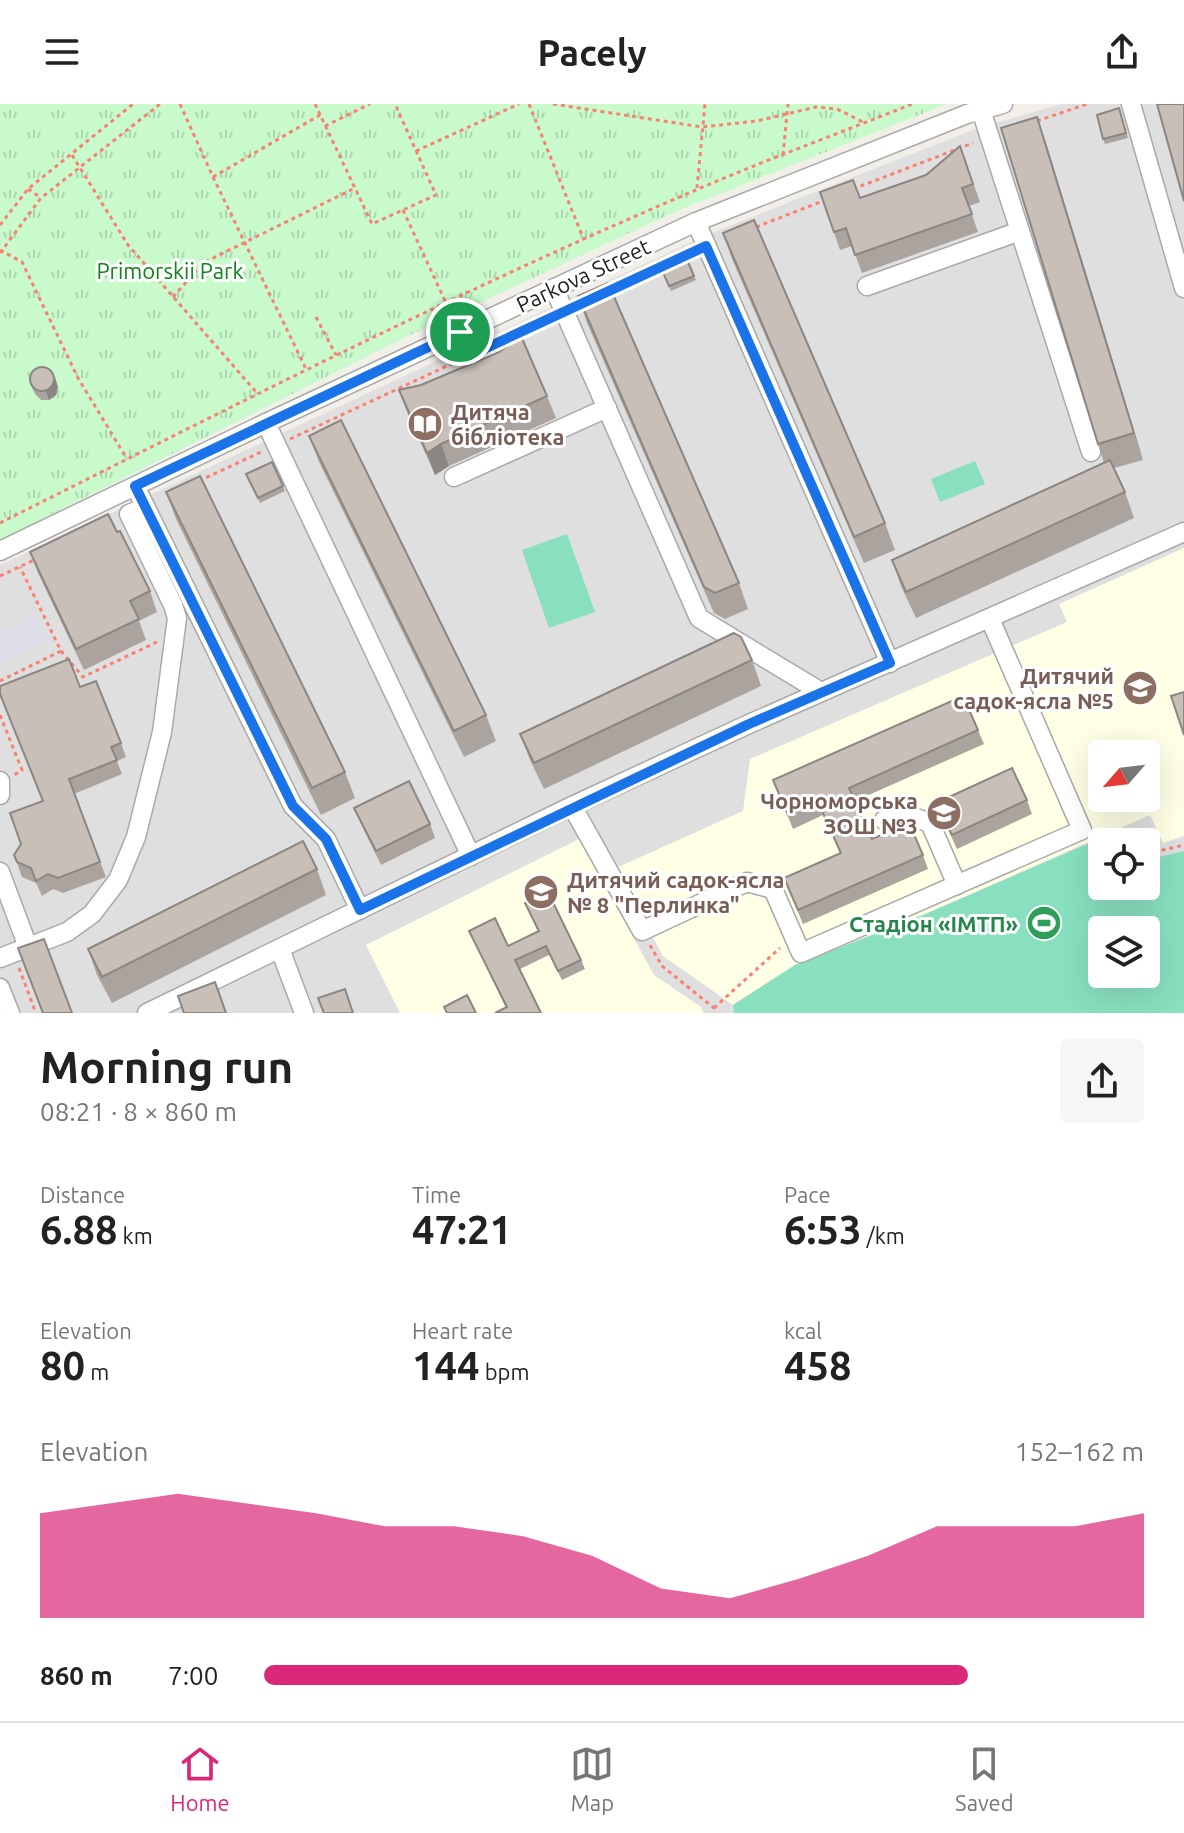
<!DOCTYPE html>
<meta charset="utf-8">
<style>
:root{--surface:#fff;--page:#f6f6f6;--text:#222;--muted:#767676;--line:#e0e0e0;--accent:#db2777}
body{margin:0;font-family:Ubuntu,sans-serif;background:var(--page);color:var(--text);height:100vh;display:flex;flex-direction:column;font-size:30px;white-space:nowrap}
*{box-sizing:border-box;margin:0}
p{font-size:26px;color:var(--muted)}
.icon{flex:none;width:44px;height:44px;fill:none;stroke:currentColor;stroke-width:2;stroke-linecap:round;stroke-linejoin:round}
.map{position:relative;height:909px;overflow:hidden}
.side{display:flex;flex-direction:column;background:var(--surface);flex:1}
.side>*{flex:none}
.needle{width:52px;rotate:242deg}
.controls{position:absolute;left:1088px;top:636px;display:grid;gap:16px}
.controls a{display:grid;place-items:center;width:72px;height:72px;border-radius:8px;background:var(--surface);box-shadow:0 8px 32px #0002;font-size:40px}
.pin{position:absolute;display:grid;place-items:center;width:68px;height:68px;color:#fff;margin:-34px;border:4px solid #fff;border-radius:50%;box-shadow:0 2px 8px #0007}
.round{display:grid;place-items:center;flex:none;width:84px;height:84px;border-radius:8px;background:var(--page)}
.headline{display:flex;align-items:center;justify-content:space-between;height:136px;padding:0 40px}
h1{font-size:44px;font-weight:700;line-height:60px}
.figures{display:grid;grid-template-columns:repeat(3,1fr);gap:12px;height:136px;padding:8px 40px}
.figures div{display:grid;align-content:center}
.figures b{font-size:40px;font-weight:700}
.figures small{font-size:22px;font-weight:400}
.figures p{font-size:22px}
.chart{height:224px;padding:16px 40px}
.chart p{display:flex;justify-content:space-between}
.chart svg{width:100%;height:144px;margin-top:8px;fill:var(--accent);opacity:.7}
ul{padding:0 40px;list-style:none;font-size:26px}
li{display:grid;grid-template-columns:128px 96px 1fr;align-items:center;height:60px}
li i{height:20px;border-radius:10px;background:var(--accent)}
header{display:flex;justify-content:space-between;align-items:center;height:104px;padding:0 40px;background:var(--surface);font-size:36px;font-weight:700}
.dock{display:flex;justify-content:space-around;align-items:center;height:112px;border-top:2px solid var(--line);background:var(--surface);font-size:22px;color:var(--muted)}
.dock a{display:grid;justify-items:center;gap:4px}
.dock .current{color:var(--accent)}
.map>svg:first-child{display:block}
.residential{fill:#e0dfdf;fill-rule:evenodd}
.education{fill:#ffffe5;fill-rule:evenodd}
.park{fill:url(#park-tufts)}
.pitch{fill:#88e0be;fill-rule:evenodd}
.plaza{fill:#dddde8}
.lines{fill:none;stroke-linecap:round;stroke-linejoin:round}
.minor-casing{stroke:#a9a9a9;stroke-width:21}
.path{stroke:#fa8072;stroke-width:3;stroke-dasharray:4 4;stroke-linecap:butt}
.minor{stroke:#fff;stroke-width:18}
.wall{fill:#aba49e}
.shaded-wall{fill:#8b8681}
.building{fill:#c7bfb8;stroke:#8b8681;stroke-width:2}
.route-casing{stroke:#fff;stroke-width:16}
.route{stroke:#1a73e8;stroke-width:10}
.labels{text-anchor:middle;dominant-baseline:central;stroke-width:6;stroke-linejoin:round;paint-order:stroke}
.park-label{font-size:22px;fill:#0c8416;stroke:#fff}
.street-label{font-size:22px;fill:#222;stroke:#fff}
.education-label{font-size:22px;font-weight:bold;fill:#785e54;stroke:#fff;text-anchor:start}
.leisure-label{font-size:22px;font-weight:bold;fill:#27864d;stroke:#fff;text-anchor:end}
</style>
<header><svg class="icon" aria-label="menu" viewBox="0 0 24 24"><path d="M4 6h16M4 12h16M4 18h16"/></svg>Pacely<svg class="icon" aria-label="share" viewBox="0 0 24 24"><path d="M12 15V3M7 8l5-5 5 5M5 13v7h14v-7"/></svg></header>
<div class="map">
<svg width="1184" height="909" viewBox="0 0 1184 909">
<defs>
<pattern id="park-tufts" width="24" height="20" patternUnits="userSpaceOnUse" patternTransform="scale(2)"><rect width="24" height="20" fill="#c8facc"/><path d="M3 7l-1-3M5 7V3M7 7l1-3M15 17l-1-3M17 17v-4M19 17l1-3" fill="none" stroke="#acd6af"/></pattern>
</defs>
<rect width="100%" height="100%" fill="#f2efe9"/>
<path class="residential" d="M1062 0H1184V909H13L0 874V461L704 132 975 25ZM1102 650H1146V694H1102ZM1102 738H1146V782H1102ZM1102 826H1146V870H1102Z"/>
<g class="education">
<path d="M1184 444V732L1163 739 1150 711 923 811 795 861 733 901 663 852 616 764 743 707 750 655 1067 518 1059 500ZM1102 650H1146V694H1102Z"/>
<polygon points="579,735 654,871 701,903 703,909 400,909 366,841"/>
</g>
<polygon class="park" points="0,0 947,0 679,106 406,233 0,436"/>
<g class="pitch">
<polygon points="975,357 985,380 940,398 931,375"/>
<polygon points="567,430 595,508 549,524 522,446"/>
<path d="M1092 738 1102 740V782H1146V750L1159 753 1184 747V909H734L733 901 795 861 923 811ZM1146 826V870H1102V826Z"/>
</g>
<polygon class="plaza" points="37,511 50,535 0,560 0,529"/>
<g class="lines">
<defs>
<g id="minor">
<polyline points="1131,0 1184,184"/>
<polyline points="981,6 1091,348"/>
<polyline points="696,118 890,559"/>
<polyline points="867,182 1020,127"/>
<polyline points="554,184 699,514 821,588"/>
<polyline points="266,319 471,752"/>
<polyline points="454,373 607,304"/>
<polyline points="140,392 293,702 326,735 360,806"/>
<polyline points="0,447 266,319 696,118 967,10 1003,0"/>
<polyline points="0,677 0,691"/>
<polyline points="572,702 642,827 747,778 773,785 801,849 1082,726 990,515"/>
<polyline points="884,716 900,708 930,719 957,781"/>
<polyline points="0,768 28,843"/>
<polyline points="280,845 304,909"/>
<polyline points="0,854 67,828 92,810 118,776 136,733 162,628 177,514 173,501 129,410 145,403"/>
<polyline points="0,884 10,909"/>
<polyline points="147,909 572,702 749,620 1184,428"/>
</g>
</defs>
<use href="#minor" class="minor-casing"/>
<g class="path">
<polyline points="180,0 213,73 306,265"/>
<polyline points="315,0 372,120 436,91 395,0"/>
<polyline points="529,0 584,136"/>
<polyline points="553,0 702,23 757,17 816,3 837,5 863,18"/>
<polyline points="1037,17 1087,0"/>
<polyline points="325,22 370,0"/>
<polyline points="416,47 519,0"/>
<polyline points="72,51 128,141 257,289"/>
<polyline points="783,51 788,0"/>
<polyline points="213,73 320,11"/>
<polyline points="697,84 705,0"/>
<polyline points="28,85 41,94"/>
<polyline points="853,85 973,39"/>
<polyline points="403,106 452,212"/>
<polyline points="0,121 28,85 133,0"/>
<polyline points="756,123 823,97"/>
<polyline points="0,146 22,158 78,274 127,355"/>
<polyline points="0,149 41,94 160,0"/>
<polyline points="609,187 690,150"/>
<polyline points="173,193 203,159 355,84"/>
<polyline points="316,213 336,251"/>
<polyline points="290,335 548,215"/>
<polyline points="199,377 261,348"/>
<path d="M0 419C225 306 450 191 682 92 757 59 835 31 912 0"/>
<polyline points="0,472 36,455"/>
<polyline points="61,547 83,573 157,538"/>
<polyline points="0,577 61,547 20,463"/>
<polyline points="0,611 22,666 14,671"/>
<polyline points="1099,730 1130,738"/>
<polyline points="1146,742 1163,746 1184,741"/>
<polyline points="650,841 662,862 714,904 715,909"/>
<polyline points="19,864 36,909"/>
<polyline points="714,904 780,844"/>
</g>
<use href="#minor" class="minor"/>
</g>
<g class="wall">
<polygon points="1119,4 1128,34 1105,40 1103,35"/>
<polygon points="1046,39 1143,356 1114,364 1125,388 1134,414 916,514 901,482 892,456 1104,359 1098,340"/>
<polygon points="960,42 980,98 969,102 978,128 862,169 852,142 840,146 820,88 860,94 926,71"/>
<polygon points="723,129 885,419 895,446 864,459 732,155"/>
<polygon points="686,153 696,176 671,187 661,164"/>
<polygon points="578,192 739,479 748,505 725,515 714,509 587,219"/>
<polygon points="31,281 58,283 56,291 49,296 41,296 35,290"/>
<polygon points="399,286 547,292 556,314 449,362 435,371 407,308"/>
<polygon points="309,332 486,611 496,637 464,653 319,358"/>
<polygon points="248,375 283,382 285,387 260,399"/>
<polygon points="166,388 345,668 355,694 321,711 176,415"/>
<polygon points="117,428 150,487 157,508 139,517 146,536 84,566 38,469 30,448"/>
<polygon points="752,556 761,582 544,685 530,656 520,630"/>
<polygon points="80,583 121,639 126,653 117,657 122,670 74,690 106,773 63,789 53,785 42,792 36,779 22,773 14,751 21,740 43,697"/>
<polygon points="978,626 984,640 855,697 872,735 923,751 928,765 803,820 784,774 840,749 823,711 793,725 773,676"/>
<polygon points="1027,696 1032,710 957,745 936,699"/>
<polygon points="354,704 430,720 435,734 381,761 360,718"/>
<polygon points="317,765 326,791 112,899 97,871 88,845"/>
<polygon points="525,799 581,856 585,865 562,876 549,851 520,865 506,904 469,827 508,842 538,828"/>
</g>
<g class="shaded-wall">
<polygon points="1037,13 1046,39 1143,356 1134,329"/>
<polygon points="55,273 58,283 56,291 49,296 46,287"/>
<polygon points="441,340 449,362 435,371 427,349"/>
</g>
<g class="building">
<polygon points="1157,0 1184,0 1184,97"/>
<polygon points="1119,4 1126,29 1103,35 1097,11"/>
<polygon points="1037,13 1134,329 1098,340 1001,24"/>
<polygon points="960,42 973,80 962,84 972,110 855,151 846,124 834,128 820,88 853,76 860,94 926,71"/>
<polygon points="754,116 885,419 854,433 723,129"/>
<polygon points="686,153 694,172 669,182 661,164"/>
<polygon points="608,179 739,479 715,489 704,483 578,192"/>
<polygon points="521,232 547,292 441,340 427,349 399,286 421,281 499,248"/>
<circle cx="42" cy="275" r="12"/>
<polygon points="341,316 486,611 454,627 309,332"/>
<polygon points="1110,356 1125,388 906,488 892,456"/>
<polygon points="272,358 283,382 258,394 246,370"/>
<polygon points="200,372 345,668 312,684 166,388"/>
<polygon points="108,410 117,428 120,427 150,487 130,497 139,515 76,545 30,448"/>
<polygon points="734,529 741,533 752,556 534,659 520,630"/>
<polygon points="69,555 80,583 96,577 121,639 111,643 117,656 69,675 100,758 58,774 48,770 36,777 31,764 17,758 14,751 21,740 10,709 43,697 0,590 0,582"/>
<polygon points="1184,588 1184,631 1171,592"/>
<polygon points="963,592 978,626 849,684 872,735 909,719 923,751 798,806 784,774 841,749 818,698 788,711 773,676"/>
<polygon points="1012,664 1027,696 952,731 936,699"/>
<polygon points="409,677 430,720 376,747 354,704"/>
<polygon points="303,737 317,765 102,873 88,845"/>
<polygon points="548,788 581,856 558,867 546,842 515,856 541,909 495,909 507,903 469,827 495,814 508,842 539,827 525,799"/>
<polygon points="44,835 72,909 43,909 18,844"/>
<polygon points="215,878 226,909 184,909 178,892"/>
<polygon points="345,885 353,909 324,909 318,894"/>
<polygon points="467,891 476,909 447,909 444,903"/>
</g>
<g class="lines">
<defs>
<polygon id="route" points="706,142 890,559 749,620 360,806 326,735 293,702 135,382 460,228 471,251"/>
</defs>
<use href="#route" class="route-casing"/>
<use href="#route" class="route"/>
</g>
<defs>
<symbol id="library-disc" viewBox="-11 -11 22 22"><circle r="9.5" fill="#8d6e63" stroke="#fff"/><path d="M-6-4Q-3-5.5-.7-3.5V5Q-3 3-6 4ZM6-4Q3-5.5 .7-3.5V5Q3 3 6 4Z" fill="#fff"/></symbol>
<symbol id="school-disc" viewBox="-11 -11 22 22"><circle r="9.5" fill="#8d6e63" stroke="#fff"/><path d="M0-5L7-2L0 1L-7-2ZM-4 1L0 2.5L4 1V4Q0 6-4 4Z" fill="#fff"/></symbol>
<symbol id="stadium-disc" viewBox="-11 -11 22 22"><circle r="9.5" fill="#2e9e5b" stroke="#fff"/><path d="M0-5a6.5 5 0 1 0 0 10a6.5 5 0 1 0 0-10ZM-3.5-1.8h7v3.6h-7Z" fill="#fff"/></symbol>
</defs>
<g fill-rule="evenodd">
<use href="#library-disc" x="405" y="300" width="40" height="40"/>
<use href="#school-disc" x="1120" y="564" width="40" height="40"/>
<use href="#school-disc" x="924" y="689" width="40" height="40"/>
<use href="#school-disc" x="521" y="768" width="40" height="40"/>
<use href="#stadium-disc" x="1024" y="799" width="40" height="40"/>
</g>
<g class="labels">
<g class="park-label">
<text x="170" y="166">Primorskii Park</text>
</g>
<g class="street-label">
<text transform="translate(583 171) rotate(-25)">Parkova Street</text>
</g>
<g class="education-label">
<text x="451" y="307">Дитяча<tspan x="451" dy="25">бібліотека</tspan></text>
<text x="1114" y="571" text-anchor="end">Дитячий<tspan x="1114" dy="25">садок-ясла №5</tspan></text>
<text x="918" y="696" text-anchor="end">Чорноморська<tspan x="918" dy="25">ЗОШ №3</tspan></text>
<text x="567" y="775">Дитячий садок-ясла<tspan x="567" dy="25">№ 8 "Перлинка"</tspan></text>
</g>
<g class="leisure-label">
<text x="1018" y="819">Стадіон «ІМТП»</text>
</g>
</g>
</svg>
<div class="controls">
<a><svg class="needle" viewBox="-14 -14 28 28"><path d="M0-13l5 13h-10z" fill="#e53935"/><path d="M0 13l5-13h-10z" fill="#767676"/></svg></a>
<a><svg class="icon" aria-label="locate" viewBox="0 0 24 24"><circle cx="12" cy="12" r="6"/><path d="M12 2v4M12 18v4M2 12h4M18 12h4"/></svg></a>
<a><svg class="icon" aria-label="layers" viewBox="0 0 24 24"><path d="M12 4l9 5-9 5-9-5zM3 14l9 5 9-5"/></svg></a>
</div>
<div class="pin" style="left:460px;top:228px;background:#1e9e55"><svg class="icon" aria-label="arrive" viewBox="0 0 24 24"><path d="M6 21V4h12l-3 4 3 4H6"/></svg></div>
</div>
<section class="side">
<div class="headline"><div><h1>Morning run</h1><p>08:21 · 8 × 860 m</p></div><a class="round"><svg class="icon" aria-label="share" viewBox="0 0 24 24"><path d="M12 15V3M7 8l5-5 5 5M5 13v7h14v-7"/></svg></a></div>
<div class="figures">
<div><p>Distance</p><b>6.88<small> km</small></b></div>
<div><p>Time</p><b>47:21</b></div>
<div><p>Pace</p><b>6:53<small> /km</small></b></div>
</div>
<div class="figures">
<div><p>Elevation</p><b>80<small> m</small></b></div>
<div><p>Heart rate</p><b>144<small> bpm</small></b></div>
<div><p>kcal</p><b>458</b></div>
</div>
<div class="chart"><p><span>Elevation</span>152–162 m</p>
<svg viewBox="0 0 160 44" preserveAspectRatio="none"><path d="M0 44V12L10 9L20 6L30 9L40 12L50 16L60 16L70 19L80 25L90 35L100 38L110 32L120 25L130 16L140 16L150 16L160 12V44z"/></svg>
</div>
<ul>
<li><b>860 m</b>7:00<i style="width:80%"></i></li>
</ul>
</section>
<nav class="dock">
<a class="current"><svg class="icon" aria-label="home" viewBox="0 0 24 24"><path d="M3 11l9-7 9 7M6 9v11h12V9"/></svg>Home</a>
<a><svg class="icon" aria-label="map" viewBox="0 0 24 24"><path d="M3 6l6-2 6 2 6-2v14l-6 2-6-2-6 2zM9 4v14M15 6v14"/></svg>Map</a>
<a><svg class="icon" aria-label="saved" viewBox="0 0 24 24"><path d="M7 4h10v16l-5-4-5 4z"/></svg>Saved</a>
</nav>
